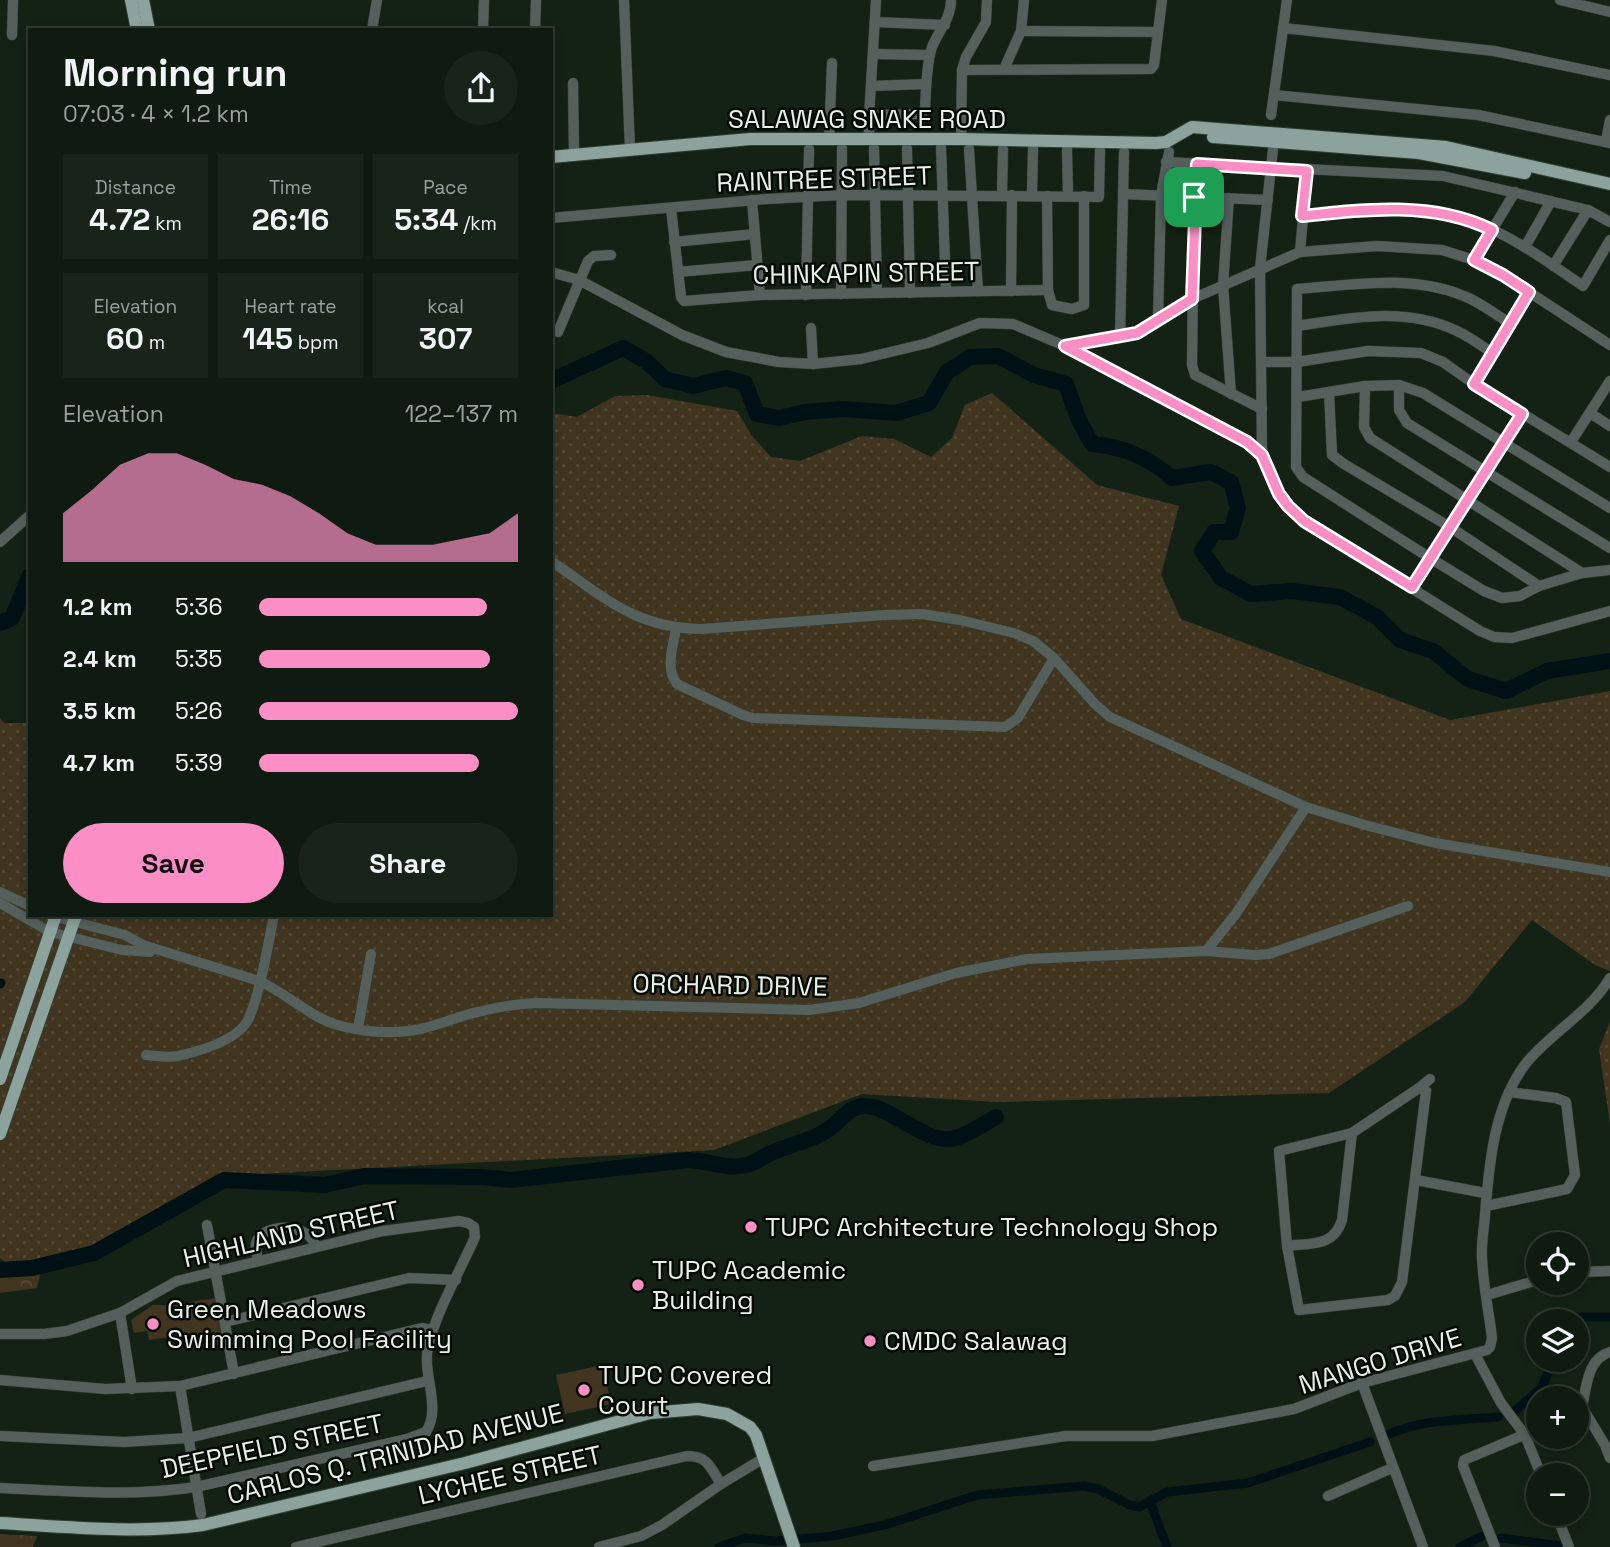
<!DOCTYPE html>
<meta charset="utf-8">
<style>
:root{--surface:#0f1a10;--page:#182319;--text:#f1f3f6;--muted:#9ba19f;--line:#2f3830;--accent:#fb8fc5}
body{margin:0;font-family:"Space Grotesk",sans-serif;background:var(--page);color:var(--text);height:100vh;display:flex;flex-direction:column;font-size:26px;white-space:nowrap}
*{box-sizing:border-box;margin:0}
p{font-size:23px;color:var(--muted)}
.icon{flex:none;width:38px;height:38px;fill:none;stroke:currentColor;stroke-width:2;stroke-linecap:round;stroke-linejoin:round}
.map{position:relative;flex:1;overflow:hidden}
.sheet{position:absolute;left:28px;top:28px;width:525px;height:889px;display:flex;flex-direction:column;background:var(--surface);border-radius:0px;box-shadow:0 4px 10px #0003,0 0 0 2px var(--line)}
.sheet>*{flex:none}
.fabs{position:absolute;left:1526px;top:1232px;display:grid;gap:14px}
.fabs a{display:grid;place-items:center;width:63px;height:63px;border-radius:50%;background:var(--surface);box-shadow:0 4px 10px #0003,0 0 0 2px var(--line);font-size:35px}
.pin{position:absolute;display:grid;place-items:center;width:60px;height:60px;color:#fff;margin:-30px;border-radius:14px;box-shadow:0 4px 10px #0006}
.round{display:grid;place-items:center;flex:none;width:74px;height:74px;border-radius:37px;background:var(--page)}
.summary{display:flex;align-items:center;justify-content:space-between;height:119px;padding:0 35px}
h1{font-size:38px;font-weight:700;line-height:52px}
.figures{display:grid;grid-template-columns:repeat(3,1fr);gap:10px;height:119px;padding:7px 35px}
.figures div{display:grid;align-content:center;border-radius:0px;background:var(--page);text-align:center}
.figures b{font-size:30px;font-weight:700}
.figures small{font-size:19px;font-weight:400}
.figures p{font-size:19px}
.chart{height:196px;padding:14px 35px}
.chart p{display:flex;justify-content:space-between}
.chart svg{width:100%;height:126px;margin-top:7px;fill:var(--accent);opacity:.7}
.action{display:flex;gap:14px;margin-top:auto;padding:14px 35px}
.action a{flex:1;height:80px;border-radius:42px;background:var(--accent);color:#111;font-size:28px;font-weight:700;line-height:80px;text-align:center}
.action a+a{background:var(--page);color:var(--text)}
ul{padding:0 35px;list-style:none;font-size:23px}
li{display:grid;grid-template-columns:112px 84px 1fr;align-items:center;height:52px}
li i{height:18px;border-radius:9px;background:var(--accent)}
.map>svg:first-child{display:block}
.green{fill:url(#green-dots)}
.forest{fill:url(#forest-crowns)}
.pitch{fill:#41351f}
.lines{fill:none;stroke-linecap:round;stroke-linejoin:round}
.canal{stroke:#001115;stroke-width:9}
.river{stroke:#001115;stroke-width:16}
.minor-casing{stroke:#323f32;stroke-width:11}
.major-casing{stroke:#323f32;stroke-width:14}
.minor{stroke:#55605d;stroke-width:10}
.major{stroke:#8ca29c;stroke-width:12}
.route-casing{stroke:#fff;stroke-width:14}
.route{stroke:#fb8fc5;stroke-width:9}
.poi-dot{fill:#fb8fc5;stroke:#050a05;stroke-width:2.5}
.labels{text-anchor:middle;dominant-baseline:central;stroke-width:5;stroke-linejoin:round;paint-order:stroke}
.street-label{font-size:26px;fill:#e7f0e7;stroke:#050a05}
.poi-label{font-size:26px;fill:#e7f0e7;stroke:#050a05;text-anchor:start}
</style>
<div class="map">
<svg width="1610" height="1547" viewBox="0 0 1610 1547">
<defs>
<pattern id="green-dots" width="8" height="8" patternUnits="userSpaceOnUse" patternTransform="scale(1.75)"><rect width="8" height="8" fill="#41351f"/><path d="M2 2h.1M6 6h.1" fill="none" stroke="#534935" stroke-width="1.8" stroke-linecap="round"/></pattern>
<pattern id="forest-crowns" width="20" height="18" patternUnits="userSpaceOnUse" patternTransform="scale(1.75)"><rect width="20" height="18" fill="#41351f"/><path d="M2 6a3 3 0 1 1 6 0M12 15a3 3 0 1 1 6 0" fill="none" stroke="#534935"/></pattern>
</defs>
<rect width="100%" height="100%" fill="#142215"/>
<g class="green">
<polygon points="992,393 1097,485 1179,506 1161,575 1181,619 1450,720 1610,691 1610,971 1595,965 1532,920 1465,1002 1329,1093 996,1102 862,1094 714,1150 222,1176 89,1247 46,1259 6,1263 0,1258 0,718 4,723 30,723 30,915 551,915 551,413 577,417 615,396 647,395 737,411 752,436 771,457 800,461 862,436 894,439 931,457 952,438 965,405"/>
<polygon points="1610,1022 1610,1124 1599,1049"/>
</g>
<g class="forest">
<polygon points="41,1270 37,1288 0,1293 0,1272"/>
<polygon points="0,1534 37,1536 33,1547 0,1547"/>
</g>
<g class="pitch">
<polygon points="215,1298 223,1344 186,1350 183,1335 149,1340 147,1331 134,1333 131,1320 153,1305 171,1305"/>
<polygon points="603,1365 611,1404 565,1414 556,1375"/>
</g>
<g class="lines">
<g class="canal">
<polyline points="0,984 1,983"/>
<polyline points="1567,1321 1577,1317 1610,1317"/>
<polyline points="1515,1411 1542,1387 1553,1360"/>
<path d="M1387 1435C1421 1419 1460 1420 1498 1417"/>
<polyline points="1150,1501 1167,1547"/>
<polyline points="1501,1538 1562,1546"/>
<polyline points="719,1547 745,1538 776,1541 833,1536 888,1524 977,1495 1084,1486 1098,1489 1130,1505 1139,1507 1167,1492 1248,1483 1370,1442"/>
<polyline points="1460,1547 1482,1536"/>
</g>
<g class="river">
<path d="M551 381 623 348 646 361 665 379 693 386 726 378 745 383 757 414 779 418 805 412 843 409 896 413 929 403 947 372 970 357 998 356 1034 375 1066 384 1078 418 1092 444C1125 447 1147 457 1172 478L1211 472 1231 482 1238 508 1231 532H1214L1202 551 1221 578 1251 594 1292 591 1340 597 1377 617 1400 640 1433 651 1468 679 1506 691 1547 671 1610 661"/>
<polyline points="0,623 12,618 30,575"/>
<path d="M0 1270 32 1268 94 1253 224 1180 325 1185 364 1176 482 1177 511 1180 689 1160C708 1161 729 1170 747 1165 756 1163 763 1156 771 1153 791 1144 817 1140 834 1125 843 1117 853 1105 865 1106 876 1106 886 1112 895 1117 947 1145 944 1148 996 1117"/>
</g>
<defs>
<g id="minor">
<polyline points="624,0 630,150"/>
<polyline points="1560,0 1610,12"/>
<polyline points="875,22 945,25"/>
<polyline points="1283,28 1494,51 1610,75"/>
<polyline points="372,30 377,0"/>
<polyline points="483,30 484,0"/>
<polyline points="535,30 536,0"/>
<polyline points="1021,31 1158,32"/>
<polyline points="12,35 13,0"/>
<polyline points="873,54 930,55"/>
<polyline points="1004,69 1021,31 1024,0"/>
<polyline points="962,70 1151,69 1154,65 1162,0"/>
<polyline points="573,83 574,155"/>
<polyline points="871,86 926,84"/>
<polyline points="1274,95 1478,115 1610,143"/>
<polyline points="1271,115 1287,0"/>
<polyline points="869,117 876,0"/>
<polyline points="961,139 962,70 966,57 986,22 987,0"/>
<polyline points="829,140 832,63"/>
<path d="M869 140V117L878 115 922 114 925 110C926 90 926 70 931 50 937 32 951 20 951 0"/>
<polyline points="1606,141 1610,120"/>
<polyline points="941,147 946,292"/>
<polyline points="874,148 877,293"/>
<polyline points="907,148 910,293"/>
<polyline points="969,149 978,291"/>
<polyline points="1067,149 1068,196"/>
<polyline points="1166,162 1443,176 1588,210 1610,222"/>
<polyline points="1197,164 1194,197 1192,365 1195,375 1262,409"/>
<polyline points="1123,194 1268,200"/>
<polyline points="1002,195 1003,149"/>
<polyline points="1032,195 1033,148"/>
<polyline points="1047,196 1048,290 1052,305 1072,309 1084,305 1084,196"/>
<polyline points="1229,198 1223,285 1231,394"/>
<polyline points="752,200 760,295"/>
<polyline points="671,208 681,297 684,301 760,295 1048,290"/>
<path d="M1302 216C1360 209 1426 201 1482 225 1518 240 1551 264 1583 286L1610 240"/>
<polyline points="551,218 767,199 842,195 1099,197 1100,150"/>
<polyline points="674,242 755,234"/>
<polyline points="1525,247 1551,201"/>
<polyline points="1300,252 1307,171"/>
<polyline points="1474,260 1515,192"/>
<polyline points="1553,266 1588,210"/>
<path d="M551 272 579 280 682 335 726 352 779 362 813 364 861 359 928 343 980 323 1013 324 1065 346 1247 442C1269 461 1266 473 1280 495 1287 505 1295 513 1304 521L1480 631 1494 637 1512 638 1610 611"/>
<polyline points="678,272 757,265"/>
<polyline points="1011,291 1012,195"/>
<polyline points="841,294 842,148"/>
<polyline points="806,295 809,149"/>
<polyline points="1158,319 1161,195 1169,152"/>
<path d="M1511 324C1496 315 1480 302 1464 296 1411 274 1353 285 1297 289L1296 467 1303 477 1430 558 1484 591 1502 598 1520 596 1539 586 1582 573 1610 570"/>
<path d="M1297 326C1350 318 1405 306 1457 331 1470 337 1482 346 1494 354"/>
<polyline points="811,328 813,364"/>
<polyline points="558,332 588,261 594,256 611,255"/>
<polyline points="1120,338 1124,152"/>
<polyline points="1065,346 1137,333 1192,299 1300,252 1377,246 1442,250 1474,260 1503,275 1610,345"/>
<polyline points="1262,362 1297,362 1368,351 1421,353 1443,362 1474,384 1610,467"/>
<polyline points="1474,384 1529,292"/>
<polyline points="1399,385 1399,410 1407,423 1610,548"/>
<polyline points="1365,386 1364,427 1370,438 1582,573"/>
<polyline points="1329,392 1332,455 1344,464 1450,527 1539,586"/>
<polyline points="1298,397 1365,386 1399,385 1423,393 1610,508"/>
<polyline points="1590,413 1610,426"/>
<polyline points="1571,442 1610,381"/>
<polyline points="1262,455 1260,268 1273,149"/>
<polyline points="0,542 30,515"/>
<path d="M551 561C603 596 634 628 701 629L884 615 922 614 960 620 1014 633 1033 641 1054 658 1095 704 1110 717 1306 807 1365 825 1435 843 1610 872"/>
<polyline points="1412,587 1522,414"/>
<path d="M676 629C673 646 665 669 677 684L743 715 753 718 1005 727 1018 718 1054 658"/>
<polyline points="0,892 30,906"/>
<polyline points="0,903 50,932 122,950 150,952"/>
<path d="M49 915 125 935 143 945 259 981C285 992 307 1015 334 1024 361 1032 393 1035 420 1029 440 1025 458 1016 478 1012 497 1007 517 1004 537 1003L809 1010 859 1003 956 973 1027 959 1206 951 1254 955 1269 954 1408 906"/>
<polyline points="1206,951 1235,915 1306,807"/>
<polyline points="358,1029 371,954"/>
<path d="M146 1055C156 1056 168 1058 178 1056 200 1051 237 1041 248 1020 260 995 268 944 274 915"/>
<polygon points="1419,1088 1426,1091 1402,1282 1395,1296 1388,1300 1299,1310 1287,1246 1279,1151 1352,1133"/>
<polyline points="1419,1088 1430,1079"/>
<polyline points="1416,1180 1485,1193"/>
<polyline points="1486,1206 1567,1189 1575,1175 1566,1102 1556,1098 1509,1092"/>
<polyline points="207,1225 234,1374"/>
<path d="M1287 1246C1311 1243 1334 1247 1342 1220L1352 1133"/>
<path d="M258 1261C257 1255 255 1249 256 1243 261 1224 308 1220 316 1247"/>
<polyline points="1577,1272 1610,1271"/>
<polyline points="1487,1295 1538,1280"/>
<polyline points="120,1313 132,1389"/>
<polyline points="225,1322 409,1278 456,1280"/>
<path d="M0 1334H44L67 1331 120 1313 177 1281 383 1231 459 1221 468 1223 474 1227 475 1237C461 1269 435 1314 428 1347 422 1375 442 1407 426 1432L407 1439 196 1487C131 1497 66 1491 0 1488"/>
<polyline points="1475,1354 1501,1403 1525,1435 1541,1475"/>
<polyline points="0,1380 105,1389 180,1386 422,1328 433,1330"/>
<polyline points="1362,1383 1423,1547"/>
<polyline points="180,1386 201,1514"/>
<polyline points="1582,1407 1605,1445 1610,1458"/>
<path d="M1577 1410 1582 1407C1587 1386 1587 1359 1610 1352"/>
<polyline points="0,1436 124,1442 188,1438 427,1381"/>
<path d="M873 1466 1066 1436H1152L1294 1409 1362 1383 1487 1350 1490 1347 1492 1338C1489 1312 1483 1285 1482 1258 1481 1244 1484 1229 1485 1215 1489 1164 1494 1104 1527 1062 1552 1032 1590 1012 1610 978"/>
<polyline points="1328,1496 1392,1468"/>
<polyline points="1556,1514 1569,1547"/>
<path d="M296 1547 687 1456C708 1456 710 1467 721 1484"/>
<polyline points="599,1547 641,1536 662,1525 721,1484 764,1458"/>
<polyline points="1495,1547 1463,1466 1464,1460 1538,1429"/>
</g>
<g id="major">
<polyline points="131,0 137,30"/>
<polyline points="143,0 149,30"/>
<polyline points="1213,137 1419,153 1525,173"/>
<polyline points="551,157 750,139 961,139 1156,143 1166,142 1192,127 1446,147 1610,184"/>
<polyline points="0,1079 56,915"/>
<polyline points="0,1134 76,915"/>
<path d="M0 1523C68 1527 135 1534 203 1525L465 1463 650 1413 698 1409 727 1414 750 1427 756 1435 794 1547"/>
</g>
</defs>
<use href="#minor" class="minor-casing"/>
<use href="#major" class="major-casing"/>
<use href="#minor" class="minor"/>
<use href="#major" class="major"/>
</g>
<g class="lines">
<defs>
<path id="route" d="M1197 164 1307 171 1302 216C1364 209 1434 201 1492 230L1474 260 1503 275 1529 292 1474 384 1522 414 1412 587 1304 521 1288 506 1279 494 1262 455 1247 442 1065 346 1137 333 1192 299Z"/>
</defs>
<use href="#route" class="route-casing"/>
<use href="#route" class="route"/>
</g>
<g class="poi-dot">
<circle cx="751" cy="1227" r="7"/>
<circle cx="638" cy="1285" r="7"/>
<circle cx="153" cy="1324" r="7"/>
<circle cx="870" cy="1341" r="7"/>
<circle cx="584" cy="1390" r="7"/>
</g>
<g class="labels">
<g class="street-label">
<text x="867" y="119">SALAWAG SNAKE ROAD</text>
<text transform="translate(824 179) rotate(-2)">RAINTREE STREET</text>
<text transform="translate(866 273) rotate(-1)">CHINKAPIN STREET</text>
<text transform="translate(730 985) rotate(1)">ORCHARD DRIVE</text>
<text transform="translate(291 1234) rotate(-13)">HIGHLAND STREET</text>
<text transform="translate(1380 1361) rotate(-17)">MANGO DRIVE</text>
<text transform="translate(272 1446) rotate(-12)">DEEPFIELD STREET</text>
<text transform="translate(395 1454) rotate(-14)">CARLOS Q. TRINIDAD AVENUE</text>
<text transform="translate(510 1475) rotate(-13)">LYCHEE STREET</text>
</g>
<g class="poi-label">
<text x="765" y="1227">TUPC Architecture Technology Shop</text>
<text x="652" y="1270">TUPC Academic<tspan x="652" dy="30">Building</tspan></text>
<text x="167" y="1309">Green Meadows<tspan x="167" dy="30">Swimming Pool Facility</tspan></text>
<text x="884" y="1341">CMDC Salawag</text>
<text x="598" y="1375">TUPC Covered<tspan x="598" dy="30">Court</tspan></text>
</g>
</g>
</svg>
<div class="fabs">
<a><svg class="icon" aria-label="locate" viewBox="0 0 24 24"><circle cx="12" cy="12" r="6"/><path d="M12 2v4M12 18v4M2 12h4M18 12h4"/></svg></a>
<a><svg class="icon" aria-label="layers" viewBox="0 0 24 24"><path d="M12 4l9 5-9 5-9-5zM3 14l9 5 9-5"/></svg></a>
<a>+</a>
<a>−</a>
</div>
<div class="pin" style="left:1194px;top:197px;background:#1e9e55"><svg class="icon" aria-label="arrive" viewBox="0 0 24 24"><path d="M6 21V4h12l-3 4 3 4H6"/></svg></div>
<section class="sheet">
<div class="summary"><div><h1>Morning run</h1><p>07:03 · 4 × 1.2 km</p></div><a class="round"><svg class="icon" aria-label="share" viewBox="0 0 24 24"><path d="M12 15V3M7 8l5-5 5 5M5 13v7h14v-7"/></svg></a></div>
<div class="figures">
<div><p>Distance</p><b>4.72<small> km</small></b></div>
<div><p>Time</p><b>26:16</b></div>
<div><p>Pace</p><b>5:34<small> /km</small></b></div>
</div>
<div class="figures">
<div><p>Elevation</p><b>60<small> m</small></b></div>
<div><p>Heart rate</p><b>145<small> bpm</small></b></div>
<div><p>kcal</p><b>307</b></div>
</div>
<div class="chart"><p><span>Elevation</span>122–137 m</p>
<svg viewBox="0 0 160 44" preserveAspectRatio="none"><path d="M0 44V27L10 19L20 10L30 6L40 6L50 10L60 15L70 17L80 21L90 27L100 34L110 38L120 38L130 38L140 36L150 34L160 27V44z"/></svg>
</div>
<ul>
<li><b>1.2 km</b>5:36<i style="width:88%"></i></li>
<li><b>2.4 km</b>5:35<i style="width:89%"></i></li>
<li><b>3.5 km</b>5:26<i style="width:100%"></i></li>
<li><b>4.7 km</b>5:39<i style="width:85%"></i></li>
</ul>
<div class="action"><a>Save</a><a>Share</a></div>
</section>
</div>
